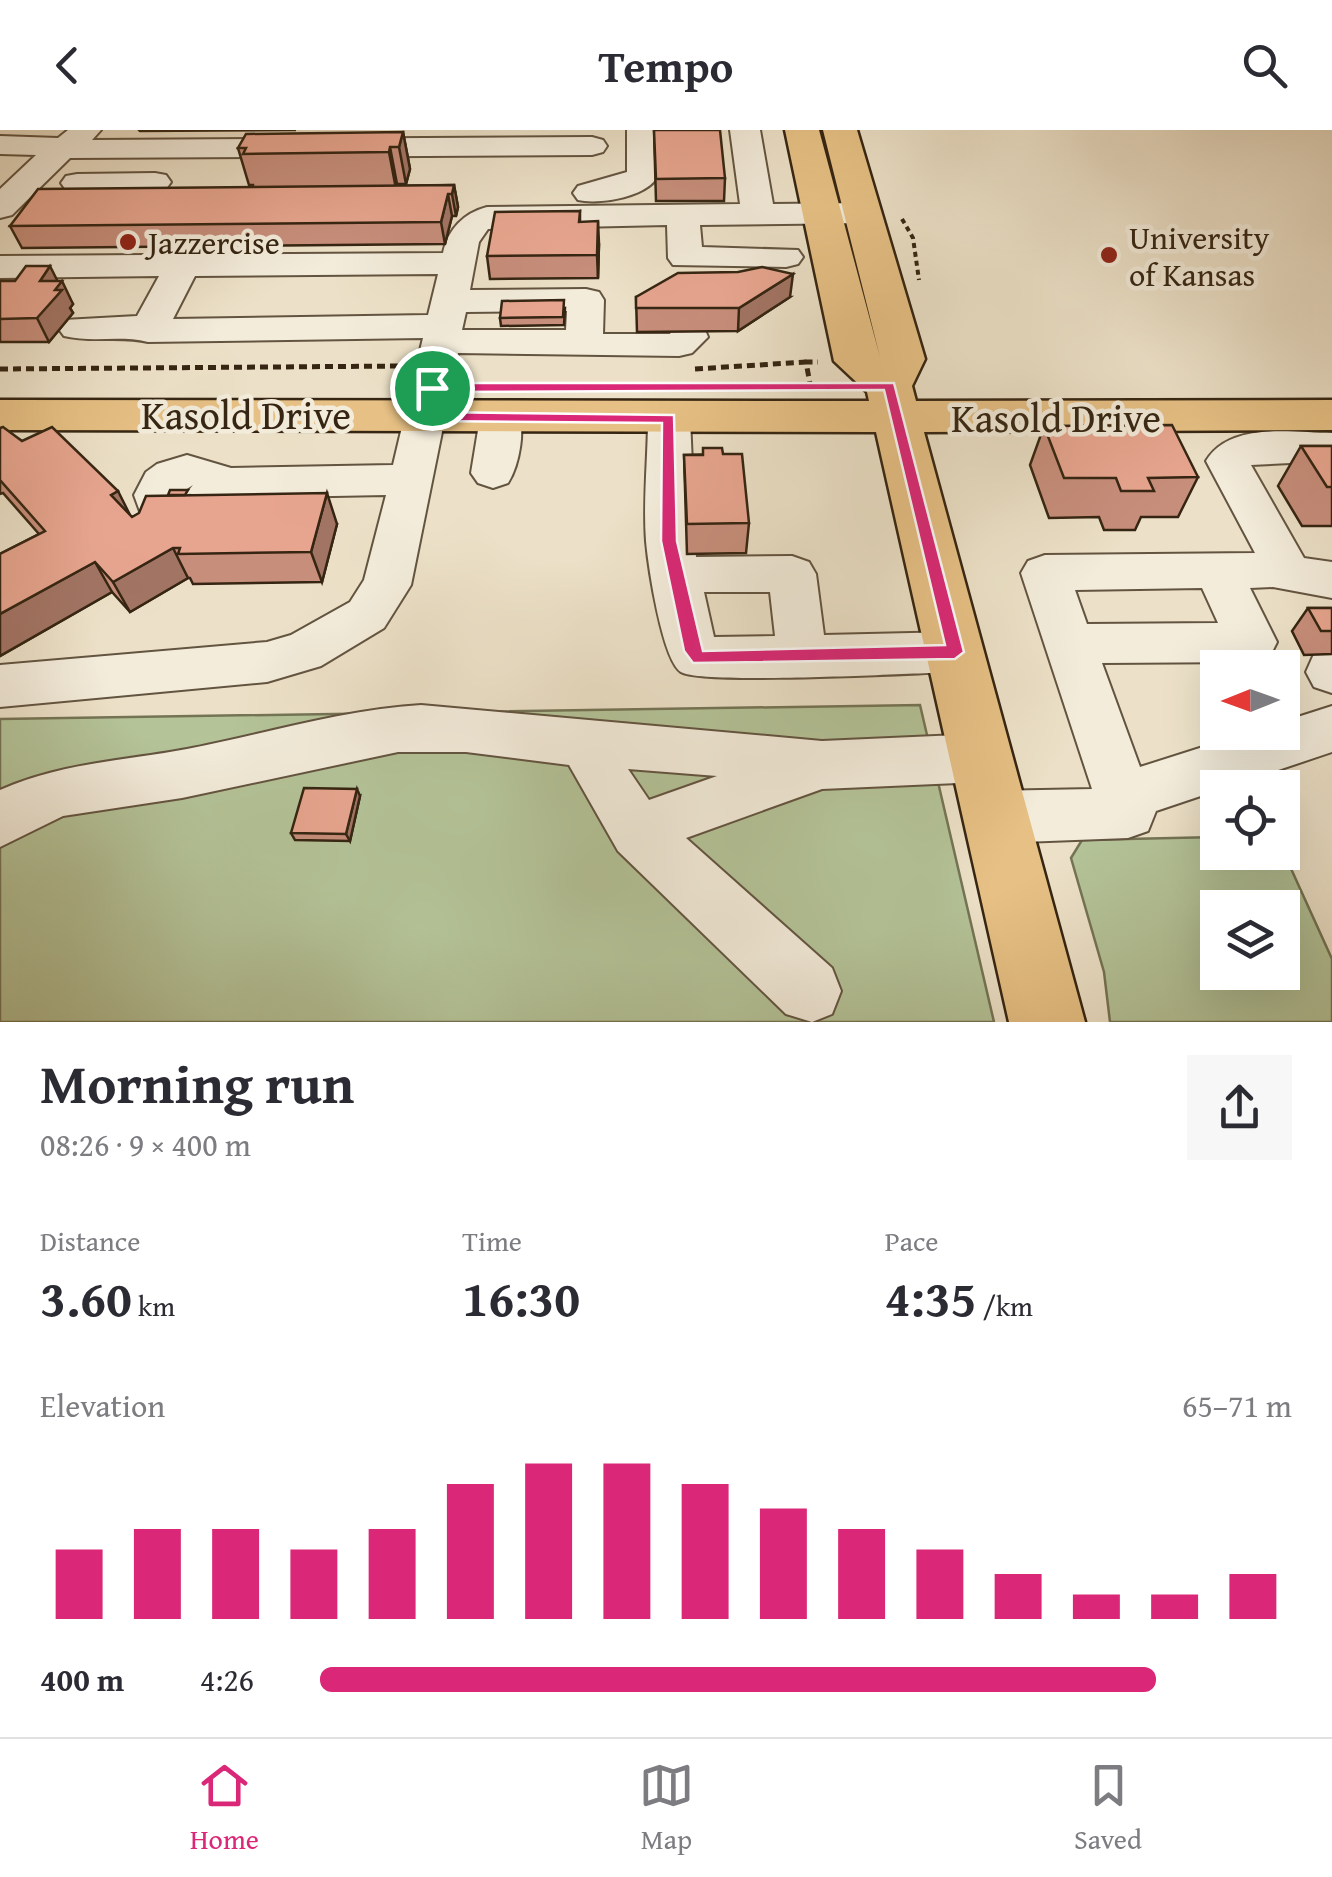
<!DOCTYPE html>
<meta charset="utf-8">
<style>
:root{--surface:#fff;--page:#f7f7f7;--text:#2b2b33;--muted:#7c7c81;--line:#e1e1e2;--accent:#db2777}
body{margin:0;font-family:"Gentium Book Plus",serif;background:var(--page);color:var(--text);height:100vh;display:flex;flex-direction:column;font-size:38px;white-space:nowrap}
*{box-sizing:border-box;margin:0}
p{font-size:32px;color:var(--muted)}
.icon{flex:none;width:55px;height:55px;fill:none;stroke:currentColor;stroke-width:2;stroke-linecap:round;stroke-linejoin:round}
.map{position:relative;height:892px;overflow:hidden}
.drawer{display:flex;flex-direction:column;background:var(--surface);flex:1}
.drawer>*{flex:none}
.needle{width:65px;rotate:269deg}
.tools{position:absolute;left:1200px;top:520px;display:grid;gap:20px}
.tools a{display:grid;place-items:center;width:100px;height:100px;border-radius:0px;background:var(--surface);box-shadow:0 10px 40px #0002;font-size:50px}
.pin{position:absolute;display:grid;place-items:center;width:85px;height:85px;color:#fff;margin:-42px;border:5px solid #fff;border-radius:50%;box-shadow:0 2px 10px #0007}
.round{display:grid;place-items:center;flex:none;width:105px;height:105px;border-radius:0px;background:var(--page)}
.summary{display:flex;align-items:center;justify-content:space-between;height:170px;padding:0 40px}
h1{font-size:55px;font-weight:700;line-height:75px}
.stats{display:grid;grid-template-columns:repeat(3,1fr);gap:15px;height:170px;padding:10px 40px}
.stats div{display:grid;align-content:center}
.stats b{font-size:50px;font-weight:700}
.stats small{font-size:28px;font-weight:400}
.stats p{font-size:28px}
.chart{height:280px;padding:20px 40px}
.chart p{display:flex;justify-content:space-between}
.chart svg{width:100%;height:180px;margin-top:10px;stroke:var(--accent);stroke-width:6}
ul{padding:0 40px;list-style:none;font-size:32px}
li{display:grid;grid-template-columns:160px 120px 1fr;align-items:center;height:75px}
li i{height:25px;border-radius:12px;background:var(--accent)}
header{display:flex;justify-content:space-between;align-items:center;height:130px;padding:0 40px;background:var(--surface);font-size:45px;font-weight:700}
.dock{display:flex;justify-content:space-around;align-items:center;height:140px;border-top:2px solid var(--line);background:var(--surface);font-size:28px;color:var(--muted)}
.dock a{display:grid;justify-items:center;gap:5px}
.dock .selected{color:var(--accent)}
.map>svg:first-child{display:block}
.green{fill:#b4c398;stroke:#747455;stroke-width:2.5;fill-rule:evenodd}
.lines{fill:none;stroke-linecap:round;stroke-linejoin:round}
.minor-casing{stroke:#635440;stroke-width:4}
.major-casing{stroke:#352512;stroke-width:5}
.path-far1{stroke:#352512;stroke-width:4;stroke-dasharray:5 4;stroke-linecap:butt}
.path{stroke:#352512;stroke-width:5;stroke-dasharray:8 5;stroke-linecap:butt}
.minor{fill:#f3ecdb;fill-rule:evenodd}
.major{fill:#e6c084;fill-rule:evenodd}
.wall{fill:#c78e7b;stroke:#352512;stroke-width:2.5}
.shaded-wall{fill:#a27464;stroke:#352512;stroke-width:2.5}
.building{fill:#e7a58f;stroke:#352512;stroke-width:2.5}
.route{fill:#db2777;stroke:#fff;stroke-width:2.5;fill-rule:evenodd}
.poi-dot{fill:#8f2418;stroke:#f3ecdb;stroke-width:4}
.labels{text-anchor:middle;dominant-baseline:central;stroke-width:9;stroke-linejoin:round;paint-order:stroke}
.far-poi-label{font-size:32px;fill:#352512;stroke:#f3ecdb;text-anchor:start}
.street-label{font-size:40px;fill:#352512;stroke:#f3ecdb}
</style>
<header><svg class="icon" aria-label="back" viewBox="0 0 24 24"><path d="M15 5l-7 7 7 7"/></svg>Tempo<svg class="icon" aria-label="search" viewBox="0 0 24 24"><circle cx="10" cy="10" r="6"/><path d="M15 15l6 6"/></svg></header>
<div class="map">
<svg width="1332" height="892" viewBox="0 0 1332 892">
<rect width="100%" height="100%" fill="#ece1c8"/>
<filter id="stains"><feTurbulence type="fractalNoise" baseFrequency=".002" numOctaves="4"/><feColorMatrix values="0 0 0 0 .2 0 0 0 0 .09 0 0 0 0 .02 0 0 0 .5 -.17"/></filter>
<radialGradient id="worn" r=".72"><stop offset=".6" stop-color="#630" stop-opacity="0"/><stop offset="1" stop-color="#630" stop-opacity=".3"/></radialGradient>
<g class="green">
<polygon points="920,575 994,892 0,892 0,589"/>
<path d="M1217 707 1218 722 1283 721 1332 829V892H1110L1104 842 1071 728 1082 710ZM1218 778H1282V842H1218Z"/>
</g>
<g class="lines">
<defs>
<g id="minor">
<polygon points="68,0 101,0 92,10 592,7 603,10 607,16 603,22 592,25 70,28 12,85 0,88 0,59 36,25 0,24 0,6 58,8"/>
<path d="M627 0H657C657 13 661 30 659 42 653 67 598 75 578 70L573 63 578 56 627 42Z"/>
<path d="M730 0H760L773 74 863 73 875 76 879 83 875 90 863 93 700 95 702 117 798 120 803 127 798 134 786 137 673 135 668 128 667 95 488 99 479 112 470 160 586 159 599 162 604 170 603 204H670L676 193 689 190 702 193 708 207 692 223 679 226 458 223 411 455 384 498 321 536 267 552 0 577V535L267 512 291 505 350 472 364 450 386 365 232 368C213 400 171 400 141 384L134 365 146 342 157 334 187 325 231 338 393 335 423 208 148 212C120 205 92 213 64 206L58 198 64 190 137 186 159 146 0 148V126L443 123C448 99 464 83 487 77L740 74ZM438 144 428 185 173 189 195 146ZM567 181 566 200H462L466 182ZM193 355 188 361 179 364Z"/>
<polygon points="155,43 166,45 171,52 166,59 77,62 66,60 61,53 66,46 77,44"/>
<path d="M501 275 516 279C527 296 519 336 508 353L493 358 478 353 471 343 480 288 486 279Z"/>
<path d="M669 275 684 279 690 288 696 427 792 426 809 432 816 444 824 505 955 502 973 508 980 522 973 536 955 542C915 543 701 555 681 542 662 530 648 434 646 411 643 371 648 328 648 288L654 279ZM704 462H770L775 506 714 507Z"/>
<path d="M1332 303V331L1251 335 1304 428 1332 432V468L1273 457 1250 458 1277 512 1270 526 1252 532 1102 533 1140 637 1250 602H1282V592L1332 576V622L1156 681 1148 701 1128 708 995 713 975 705 966 687 975 669 995 661 1092 659 1021 443 1028 431 1045 425 1255 423 1206 331C1230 291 1292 303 1332 303ZM1202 458 1218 493 1087 494 1075 460Z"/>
<polygon points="1332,518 1332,563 1314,557 1306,542 1314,524"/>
<path d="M421 575 822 611 981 604 1000 611 1008 628 1000 645 981 652 822 659 686 708 832 838 841 861 832 884 812 892 786 884 618 721 569 635 466 622H398L182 668 63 686 0 717V660C61 633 122 631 187 619 265 604 341 580 421 575ZM628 639 717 646 649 670Z"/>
</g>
<polygon id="major" points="785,0 819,0 880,227 823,0 857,0 925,229 912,256 916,271 1332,270 1332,300 924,302 1085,892 1009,892 876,302 0,300 0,270 869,271 867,262 834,231"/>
</defs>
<use href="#minor" class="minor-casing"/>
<use href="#major" class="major-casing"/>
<polyline class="path-far1" points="902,89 913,108 919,150"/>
<g class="path">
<polyline points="0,239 404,236"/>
<polyline points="695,239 806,232"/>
<polyline points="811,259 806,232 818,232"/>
</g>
<use href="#minor" class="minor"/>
<use href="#major" class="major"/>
</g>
<g class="wall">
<polygon points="139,0 296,0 140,1"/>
<polygon points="654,0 725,48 724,71 656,71"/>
<polygon points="403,2 410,39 406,54 397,54 397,56 454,55 458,77 456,86 452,86 445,114 22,118 10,96 253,57 253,55 249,55 238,18"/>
<polygon points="580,81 580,92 599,114 598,148 490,149 487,126"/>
<polygon points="0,151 57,151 73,174 70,178 73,183 49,212 0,212"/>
<polygon points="636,167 790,167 738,201 637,202"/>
<polygon points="565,178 564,195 501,196 500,188"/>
<polygon points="1044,296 1198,347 1178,387 1141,387 1135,400 1104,400 1099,387 1049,388 1030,335"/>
<polygon points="0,298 22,311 132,387 190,365 337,394 322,452 193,454 190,448 188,448 130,482 112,462 0,526 0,424 39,404 3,363 0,364"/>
<polygon points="1301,316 1332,316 1332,396 1302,396 1278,356"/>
<polygon points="723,324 749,393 746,423 687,424 684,325"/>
<polygon points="1308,478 1332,478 1332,524 1304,525 1292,501"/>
<polygon points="360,666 350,711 295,710 291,703"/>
</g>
<g class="shaded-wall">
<polygon points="403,2 410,39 406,54 399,17"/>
<polygon points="390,17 397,54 396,59 389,22"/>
<polygon points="454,55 458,77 456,86 452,64"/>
<polygon points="448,64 452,86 445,114 441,92"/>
<polygon points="598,91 599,114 598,148 597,125"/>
<polygon points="50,136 59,154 62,151 73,174 70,178 73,183 49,212 37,188 40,151"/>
<polygon points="793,144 790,167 738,201 739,178"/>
<polygon points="118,361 133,391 111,365"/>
<polygon points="327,363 337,394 322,452 311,422"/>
<polygon points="173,418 188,448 130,482 113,452"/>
<polygon points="95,432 112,462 0,526 0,484"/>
<polygon points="357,659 360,666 350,711 346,704"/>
</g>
<g class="building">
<polygon points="654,0 720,0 725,48 656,49"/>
<polygon points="403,2 399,17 390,17 389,22 243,24 246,18 238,18 246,4"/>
<polygon points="454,55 452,64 448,64 441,92 10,96 38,59"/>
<polygon points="580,81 579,92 598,91 597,125 487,126 495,82"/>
<polygon points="26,136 50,136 40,151 62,151 55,160 62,160 37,188 0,189 0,151 15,151"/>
<polygon points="762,137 793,144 739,178 636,178 636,167 678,143 738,142"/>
<polygon points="564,170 563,187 500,188 502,171"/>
<polygon points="1172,295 1198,347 1148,348 1154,361 1121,361 1116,348 1064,348 1044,296"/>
<polygon points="3,297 22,311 52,297 118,361 111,365 132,387 139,383 146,366 327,363 311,422 178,424 180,418 173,418 113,452 95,432 0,484 0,424 45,401 0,350 0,298"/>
<polygon points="1301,316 1332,316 1332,357 1327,357"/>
<polygon points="703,318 722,318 723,324 742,324 749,393 687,394 684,325 703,325"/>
<polygon points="170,360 188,360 185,365 168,365"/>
<polygon points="1308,478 1332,478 1332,501 1321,501"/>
<polygon points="304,658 357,659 346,704 291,703"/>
</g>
<path class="route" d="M432 253H894L964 522 955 529 693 533 684 521 661 411 662 293 426 291 418 286 425 258ZM884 260 945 515 703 521 677 411 674 285 433 282 437 262Z"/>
<g class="poi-dot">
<circle cx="128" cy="112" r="10"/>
<circle cx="1109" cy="125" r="10"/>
</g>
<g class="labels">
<g class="far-poi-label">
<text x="1129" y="107">University<tspan x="1129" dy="37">of Kansas</tspan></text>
<text x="148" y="112">Jazzercise</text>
</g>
<g class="street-label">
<text x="246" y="284">Kasold Drive</text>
<text x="1056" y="287">Kasold Drive</text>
</g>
</g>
<rect width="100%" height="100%" filter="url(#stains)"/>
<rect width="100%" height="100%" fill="url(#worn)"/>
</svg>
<div class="tools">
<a><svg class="needle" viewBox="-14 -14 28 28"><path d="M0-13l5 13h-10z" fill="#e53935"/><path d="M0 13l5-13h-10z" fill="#7c7c81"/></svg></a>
<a><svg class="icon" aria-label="locate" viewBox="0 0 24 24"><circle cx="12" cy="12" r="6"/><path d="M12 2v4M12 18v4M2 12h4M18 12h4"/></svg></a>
<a><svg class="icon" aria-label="layers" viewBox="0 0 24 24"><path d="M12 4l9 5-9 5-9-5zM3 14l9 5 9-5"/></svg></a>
</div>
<div class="pin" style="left:432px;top:258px;background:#1e9e55"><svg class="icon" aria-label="arrive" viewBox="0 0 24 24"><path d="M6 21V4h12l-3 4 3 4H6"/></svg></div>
</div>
<section class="drawer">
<div class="summary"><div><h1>Morning run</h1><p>08:26 · 9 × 400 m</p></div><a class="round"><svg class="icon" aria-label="share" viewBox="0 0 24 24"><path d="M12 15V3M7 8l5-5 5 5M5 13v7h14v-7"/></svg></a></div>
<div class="stats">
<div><p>Distance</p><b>3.60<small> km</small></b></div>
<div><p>Time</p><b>16:30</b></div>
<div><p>Pace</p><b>4:35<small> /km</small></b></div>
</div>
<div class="chart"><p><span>Elevation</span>65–71 m</p>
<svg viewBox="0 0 160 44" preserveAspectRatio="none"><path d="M5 44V27M15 44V22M25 44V22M35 44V27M45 44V22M55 44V11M65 44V6M75 44V6M85 44V11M95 44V17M105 44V22M115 44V27M125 44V33M135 44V38M145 44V38M155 44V33"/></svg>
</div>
<ul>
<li><b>400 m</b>4:26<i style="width:86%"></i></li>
</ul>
</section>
<nav class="dock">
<a class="selected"><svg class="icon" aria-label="home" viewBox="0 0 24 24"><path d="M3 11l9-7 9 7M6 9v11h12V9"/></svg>Home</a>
<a><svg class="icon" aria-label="map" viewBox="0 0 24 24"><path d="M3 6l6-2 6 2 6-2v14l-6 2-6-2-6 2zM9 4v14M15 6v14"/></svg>Map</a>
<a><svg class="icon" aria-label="saved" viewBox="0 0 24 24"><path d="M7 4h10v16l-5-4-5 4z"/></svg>Saved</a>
</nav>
